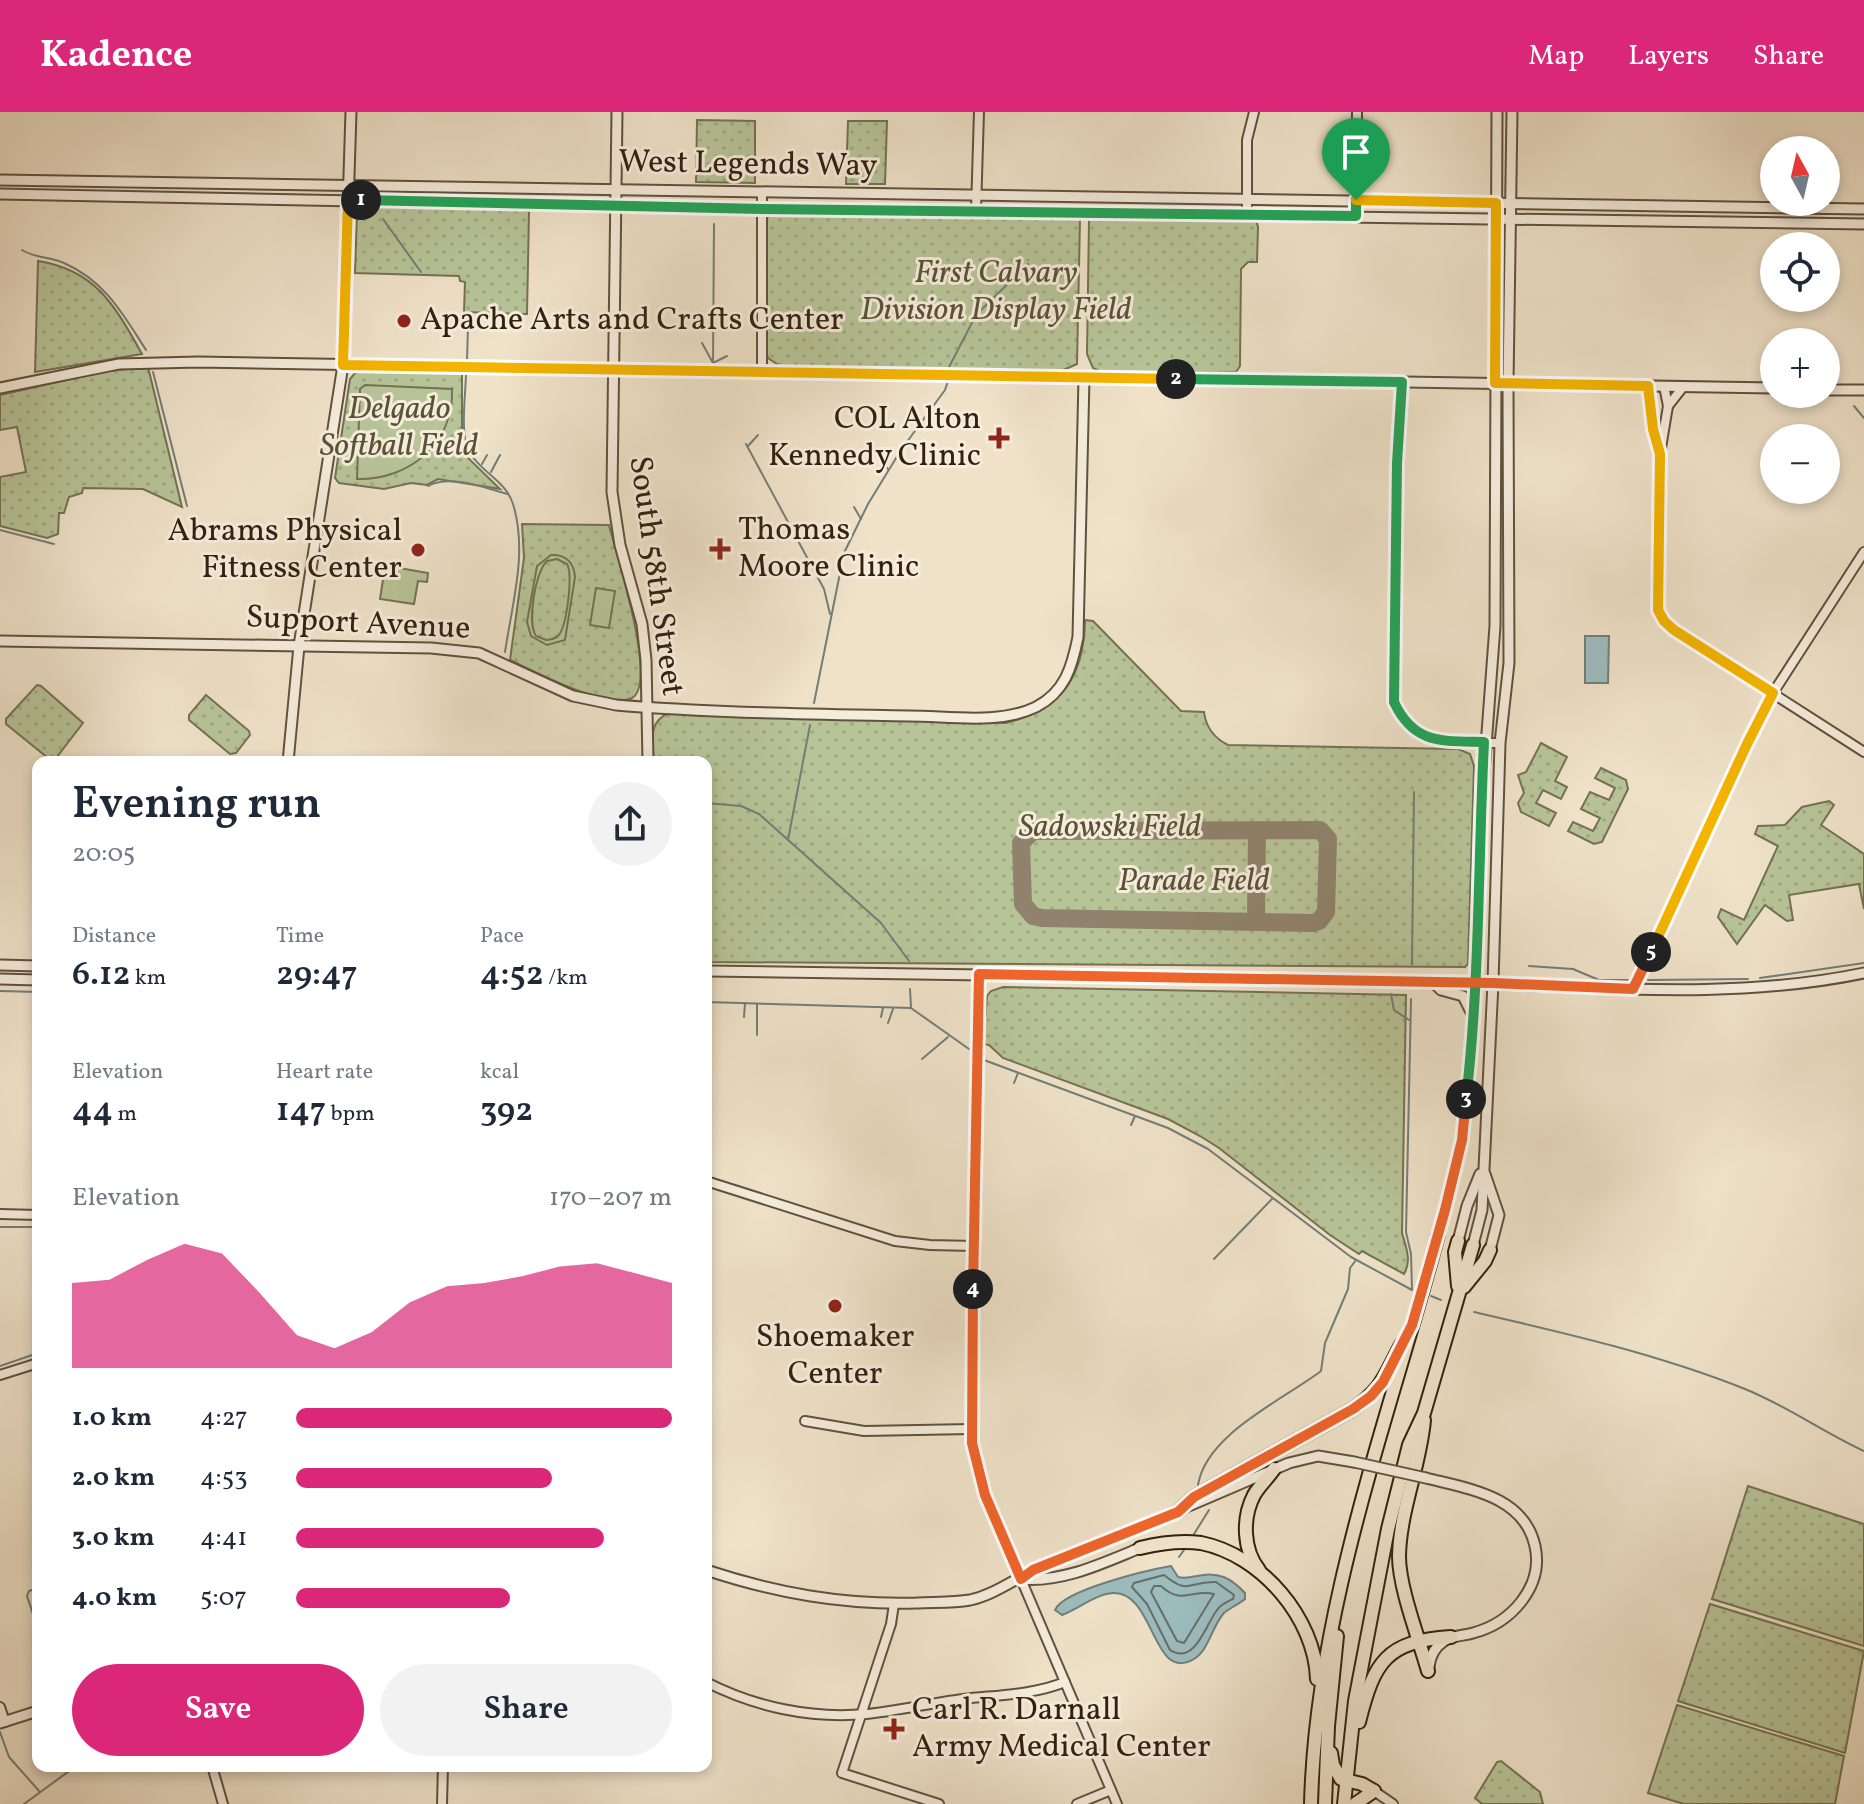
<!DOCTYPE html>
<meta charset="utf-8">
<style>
:root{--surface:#fff;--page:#f2f2f3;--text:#1f2937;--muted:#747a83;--accent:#db2777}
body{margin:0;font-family:Vollkorn,serif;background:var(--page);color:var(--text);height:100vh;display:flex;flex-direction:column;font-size:30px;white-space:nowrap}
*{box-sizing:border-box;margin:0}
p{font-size:26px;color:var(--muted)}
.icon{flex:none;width:44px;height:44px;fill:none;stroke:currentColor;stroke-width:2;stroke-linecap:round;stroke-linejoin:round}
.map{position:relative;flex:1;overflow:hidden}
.side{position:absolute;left:32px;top:644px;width:680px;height:1016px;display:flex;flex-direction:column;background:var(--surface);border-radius:16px;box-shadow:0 4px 12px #0003}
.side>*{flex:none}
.needle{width:52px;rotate:352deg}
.controls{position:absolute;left:1760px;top:24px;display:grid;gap:16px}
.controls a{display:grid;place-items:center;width:80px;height:80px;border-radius:50%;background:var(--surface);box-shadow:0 4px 12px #0003;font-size:40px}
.pin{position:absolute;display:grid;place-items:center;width:68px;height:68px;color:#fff;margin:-82px -34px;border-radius:50% 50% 50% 0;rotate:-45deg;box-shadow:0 0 8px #0007}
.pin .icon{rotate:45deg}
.km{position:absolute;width:40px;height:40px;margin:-20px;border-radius:50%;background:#222;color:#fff;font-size:22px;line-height:40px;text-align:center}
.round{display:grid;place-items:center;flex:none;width:84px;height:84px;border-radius:42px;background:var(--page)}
.head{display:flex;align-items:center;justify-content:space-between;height:136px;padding:0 40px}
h1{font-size:44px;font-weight:600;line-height:60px}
.figures{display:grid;grid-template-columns:repeat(3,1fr);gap:12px;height:136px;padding:8px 40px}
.figures div{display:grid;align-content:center}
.figures b{font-size:34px;font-weight:600}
.figures small{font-size:22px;font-weight:400}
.figures p{font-size:22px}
.chart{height:224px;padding:16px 40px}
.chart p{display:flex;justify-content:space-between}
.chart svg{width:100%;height:144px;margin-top:8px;fill:var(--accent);opacity:.7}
.button{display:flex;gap:16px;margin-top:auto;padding:16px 40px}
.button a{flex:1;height:92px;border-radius:48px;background:var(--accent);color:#fff;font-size:32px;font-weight:600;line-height:92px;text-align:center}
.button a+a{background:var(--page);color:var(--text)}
ul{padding:0 40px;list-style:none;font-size:26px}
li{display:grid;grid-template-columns:128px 96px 1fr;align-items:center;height:60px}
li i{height:20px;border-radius:10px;background:var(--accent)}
header{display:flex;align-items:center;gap:48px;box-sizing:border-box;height:112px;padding:0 40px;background:var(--accent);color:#fff}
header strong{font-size:38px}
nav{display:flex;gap:44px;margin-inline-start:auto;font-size:28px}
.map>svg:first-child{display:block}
.green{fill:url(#green-dots);stroke:#747253;stroke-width:2}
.pitch{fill:#b7c498;stroke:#747253;stroke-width:2;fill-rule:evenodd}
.water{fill:#9cbcbe;stroke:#727e78;stroke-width:2}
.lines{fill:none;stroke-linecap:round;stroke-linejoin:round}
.shore{stroke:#676e66;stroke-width:2}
.stream{stroke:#727e78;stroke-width:2}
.taxiway{stroke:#90826c;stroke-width:18}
.minor-casing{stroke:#61513d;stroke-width:12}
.tertiary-casing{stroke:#61513d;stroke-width:13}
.primary-casing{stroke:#32210e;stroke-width:16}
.minor{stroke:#f5ecdc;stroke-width:8}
.tertiary{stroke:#f5ecdc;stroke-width:9}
.primary{stroke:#efe2c9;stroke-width:12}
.tertiary-bridge-casing{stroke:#61513d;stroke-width:13;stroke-linecap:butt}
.tertiary-bridge{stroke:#f5ecdc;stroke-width:9}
.split-1-casing{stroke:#fff;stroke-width:16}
.split-2-casing{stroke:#fff;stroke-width:16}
.split-3-casing{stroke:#fff;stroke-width:16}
.split-4-casing{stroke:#fff;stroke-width:16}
.split-5-casing{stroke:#fff;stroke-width:16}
.split-6-casing{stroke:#fff;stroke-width:16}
.split-1{stroke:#22a559;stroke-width:10}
.split-2{stroke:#f5b400;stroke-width:10}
.split-3{stroke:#22a559;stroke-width:10}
.split-4{stroke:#f0652b;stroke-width:10}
.split-5{stroke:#f0652b;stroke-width:10}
.split-6{stroke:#f5b400;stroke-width:10}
.poi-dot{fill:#8f2418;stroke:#f5ecdc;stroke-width:3}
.labels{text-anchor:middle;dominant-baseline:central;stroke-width:6;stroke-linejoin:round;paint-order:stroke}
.street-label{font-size:32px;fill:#32210e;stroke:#f5ecdc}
.park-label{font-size:32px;font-style:italic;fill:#5a5237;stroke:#f5ecdc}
.poi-label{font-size:32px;fill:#32210e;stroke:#f5ecdc;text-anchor:start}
</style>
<header>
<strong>Kadence</strong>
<nav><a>Map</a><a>Layers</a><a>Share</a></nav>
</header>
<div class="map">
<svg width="1864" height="1692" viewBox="0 0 1864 1692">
<defs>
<pattern id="green-dots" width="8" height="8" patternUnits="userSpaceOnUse" patternTransform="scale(2)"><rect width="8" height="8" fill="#b7c498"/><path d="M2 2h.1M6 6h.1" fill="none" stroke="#9ea882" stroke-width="1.8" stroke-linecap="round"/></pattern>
</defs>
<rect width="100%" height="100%" fill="#efe2c9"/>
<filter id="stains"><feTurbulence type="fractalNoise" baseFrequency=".0025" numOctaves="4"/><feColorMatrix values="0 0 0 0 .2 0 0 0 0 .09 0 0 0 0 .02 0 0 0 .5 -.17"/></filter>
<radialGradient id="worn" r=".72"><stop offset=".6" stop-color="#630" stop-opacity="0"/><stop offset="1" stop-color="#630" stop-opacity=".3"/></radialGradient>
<g class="green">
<polygon points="697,8 755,9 755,71 696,70"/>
<polygon points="848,9 887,9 885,72 846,72"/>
<polygon points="366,94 526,97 529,100 527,202 464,200 465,170 460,169 459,164 355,161 357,101"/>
<polygon points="772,100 1080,106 1077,252 1061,259 780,254 768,246 766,239 766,107"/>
<polygon points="1092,106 1256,108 1258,115 1257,150 1248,150 1241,157 1240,254 1236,260 1102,260 1093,256 1087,242 1089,109"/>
<path d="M38 149C96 158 115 194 142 242L35 260Z"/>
<polygon points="148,255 182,395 143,377 83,376 82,381 69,385 64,401 59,401 58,422 47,426 0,414 0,365 26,360 17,315 0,318 0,283 107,259"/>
<polygon points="359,259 462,261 462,334 466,344 500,377 438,367 427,373 411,371 384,377 339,371 335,366 350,267 355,261"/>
<path d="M522 412 609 413C615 439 659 572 632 586 607 598 534 559 510 548L524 446Z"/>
<path d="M1085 508 1093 509 1181 599 1204 600C1206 616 1214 626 1228 633L1458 637 1470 642 1474 654 1468 852 1465 855 706 850V650H654C653 630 647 610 669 601L1006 611C1062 597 1084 565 1085 508Z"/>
<polygon points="37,573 41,574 83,611 53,650 6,612 6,607"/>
<polygon points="206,583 249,619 250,623 236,641 230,642 189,608 189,603"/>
<polygon points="1541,631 1567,645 1555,669 1567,675 1561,687 1543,678 1536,691 1556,701 1549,714 1521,700 1518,691 1524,681 1518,663 1526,660"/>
<polygon points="1601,656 1626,668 1628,677 1602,730 1594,732 1568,719 1573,710 1593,719 1600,706 1581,697 1590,680 1609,688 1615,676 1595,666"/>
<polygon points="1829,689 1834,693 1821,713 1864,742 1864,797 1859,772 1789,783 1793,808 1787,809 1765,793 1737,832 1718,805 1721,797 1744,808 1778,734 1755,722 1758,714 1785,713 1802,695"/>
<path d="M1003 875 1406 883 1402 1121C1406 1135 1412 1149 1404 1162L1362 1139 1359 1142 1330 1123 1219 1036 1200 1024 1168 1007 1003 946 989 933 983 932 987 884 991 879Z"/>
<polygon points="1748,1374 1864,1412 1864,1534 1712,1487"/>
<polygon points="1710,1492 1864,1539 1845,1641 1678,1589"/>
<polygon points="1677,1593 1844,1644 1835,1692 1684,1692 1648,1681"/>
<polygon points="1501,1649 1540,1680 1543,1692 1482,1692 1475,1686 1497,1650"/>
</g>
<g class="pitch">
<path d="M365 273 452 277C454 331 410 368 357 367L360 277Z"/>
<path d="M551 443C566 442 574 451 575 465L565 528 547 533 531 524 527 510 537 454ZM557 447 567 452C573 463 567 515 558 524 554 528 552 527 546 528L536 524C527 511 535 460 547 449Z"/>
<polygon points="382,453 428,461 427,470 418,469 414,492 380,487 384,461 381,460"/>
<polygon points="596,476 615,479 609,516 590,513"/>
</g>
<g class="water">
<polygon points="1585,524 1609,524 1608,571 1585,571"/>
<path d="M1171 1454 1178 1465C1185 1467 1190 1465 1197 1464 1218 1459 1231 1466 1245 1481V1487C1239 1492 1230 1496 1224 1501 1212 1514 1209 1538 1194 1547 1152 1572 1155 1479 1113 1481 1096 1482 1078 1497 1062 1503L1055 1498C1063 1478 1148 1458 1171 1454Z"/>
</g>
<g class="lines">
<g class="shore">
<path d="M1164 1463C1190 1484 1187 1469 1216 1470L1234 1483 1233 1487C1227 1490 1221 1492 1217 1498 1206 1512 1195 1554 1170 1538L1147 1492 1132 1475 1134 1471Z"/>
<path d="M1154 1474H1161C1182 1494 1194 1476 1214 1482L1184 1531 1177 1529 1151 1480Z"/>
</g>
<g class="stream">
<polyline points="383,107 421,160"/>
<path d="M22 138C35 146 50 145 64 151 105 169 123 202 146 238"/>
<polyline points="702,231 713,251 727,244"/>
<polyline points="467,249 468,215"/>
<polyline points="713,254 714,112"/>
<polyline points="948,257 976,203 1028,152"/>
<polyline points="153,260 187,394"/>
<path d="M466 261C466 281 459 325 470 341 482 361 506 369 513 392 528 440 512 492 505 540"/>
<polyline points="1854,294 1864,306"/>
<polyline points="746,332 824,477 830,502"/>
<polyline points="748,334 758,323"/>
<polyline points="881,349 888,357"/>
<polyline points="482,352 487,343"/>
<polyline points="491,360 500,343"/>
<path d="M428 374C450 362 485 376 508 382"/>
<polyline points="854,395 861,407"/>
<polyline points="0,418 54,432"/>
<polyline points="814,591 844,441 868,392 901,338 945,278 948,269"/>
<polyline points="706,691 741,694 759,702 881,811 909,849"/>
<polyline points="788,728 810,613"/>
<polyline points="1412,852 1414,680"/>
<polyline points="1529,854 1573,857 1599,868 1631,868"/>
<polyline points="1760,866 1864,851"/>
<polyline points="1648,868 1748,867"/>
<polyline points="910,877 911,895"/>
<polyline points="0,879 38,880"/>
<polyline points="1391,882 1394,898 1409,908"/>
<polyline points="706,890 911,896 969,937"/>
<polyline points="744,905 745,891"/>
<polyline points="881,905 883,896"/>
<polyline points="888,911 893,897"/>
<polyline points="757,923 757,892"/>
<polyline points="922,947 948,925"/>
<polyline points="984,948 1168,1016 1208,1037 1351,1145 1412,1178 1411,1142 1406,1120 1411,887"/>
<polyline points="1014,971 1018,961"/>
<polyline points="1131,1013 1135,1004"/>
<polyline points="0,1115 38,1115"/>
<polyline points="1214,1147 1272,1087"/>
<polyline points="1431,1184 1441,1188"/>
<path d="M1474 1200C1565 1221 1657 1242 1745 1277 1787 1294 1823 1320 1864 1339"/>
<polyline points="0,1254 38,1241"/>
<path d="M1198 1373C1206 1322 1283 1288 1321 1259L1325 1231 1348 1177 1350 1156 1356 1148"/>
<polyline points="1194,1422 1209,1398"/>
<polyline points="1179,1445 1184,1438"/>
<polyline points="38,1476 29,1479 27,1484 38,1517"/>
<polyline points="0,1620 9,1645 40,1680"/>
<polyline points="24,1692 76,1654"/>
</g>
<g class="taxiway">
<polygon points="1320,718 1328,727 1326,800 1319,809 1313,811 1042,806 1033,804 1023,792 1021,731 1033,719"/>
<polyline points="1256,810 1257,718"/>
</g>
<defs>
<g id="minor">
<polyline points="976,98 979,0"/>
<polyline points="1247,102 1247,28 1254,0"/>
<polyline points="1356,104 1357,0"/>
<polyline points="762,260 762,80"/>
<path d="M1402 270 1397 351 1394 590C1415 637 1456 630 1500 631"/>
<polyline points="1648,274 1653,317 1659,336"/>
<polyline points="1664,274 1668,294 1660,342 1658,485 1661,504 1674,518 1864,640"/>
<polyline points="1668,294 1683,275"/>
<polyline points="1633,877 1747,632 1773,581 1864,440"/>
<polyline points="706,1069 895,1129 930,1133 974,1134"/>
<polyline points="0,1102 38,1103"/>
<polyline points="0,1263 38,1251"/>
<polyline points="805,1309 864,1319 971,1317"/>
<polyline points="1021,1467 1117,1692"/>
<polyline points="894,1492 891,1512 842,1661 939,1692"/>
<path d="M706 1570C755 1595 811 1607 866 1602 898 1599 930 1591 963 1587 997 1583 1033 1583 1065 1570"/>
<polyline points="0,1595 5,1610"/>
<polyline points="212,1654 223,1692"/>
<polyline points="1374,1679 1393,1692"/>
<polyline points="442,1692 443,1654"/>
<polyline points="1077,1692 1111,1678"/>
</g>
<g id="tertiary">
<polyline points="617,0 612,380 620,433 642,512 646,548 648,650"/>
<polyline points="0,68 1864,97"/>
<polyline points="0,82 762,97 1864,112"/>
<polyline points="0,276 119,252 198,250 1774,276"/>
<polyline points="1826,278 1864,278"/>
<path d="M0 529 431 536 479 541 573 584 616 593C713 601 812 602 909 604 949 604 999 613 1036 595 1065 580 1072 555 1078 525L1084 266"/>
<polyline points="288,650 299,534 343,253 351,0"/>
<polyline points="0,853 38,854"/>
<path d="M706 859C952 862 1197 866 1443 871 1583 873 1725 890 1864 861"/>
<polyline points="979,862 972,1331 985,1383 1021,1467"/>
<polyline points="0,867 38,868"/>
<polyline points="1433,870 1441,878 1463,884 1473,904"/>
<polyline points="1485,1062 1499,1103 1490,1138"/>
<polyline points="1438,1123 1462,1028 1477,871 1480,714 1495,514 1497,0"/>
<polyline points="1458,1129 1467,1094 1480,1062"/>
<polyline points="1473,1133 1482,1098 1493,871 1500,631 1509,551 1508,272 1512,0"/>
<path d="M1426 1366C1469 1377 1524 1384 1535 1434 1544 1475 1511 1511 1473 1521 1463 1524 1453 1523 1444 1529 1435 1535 1430 1544 1429 1555"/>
<path d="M706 1458C776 1481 842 1493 916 1491 933 1490 953 1491 970 1488 997 1482 1018 1464 1042 1455 1125 1422 1207 1386 1289 1351L1318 1344 1354 1350"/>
<path d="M1021 1467C1062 1471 1103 1451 1140 1436"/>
<polyline points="0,1611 38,1599"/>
</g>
<g id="primary">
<polyline points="1458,1129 1455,1140 1458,1174"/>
<polyline points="1464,1175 1485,1149 1490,1138"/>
<path d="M1424 1308C1420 1354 1400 1398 1399 1444 1399 1476 1419 1527 1428 1559"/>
<path d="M1178 1400 1194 1385 1353 1297C1383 1276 1384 1264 1401 1233"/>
<path d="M1140 1436C1160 1431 1180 1428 1201 1431 1261 1443 1315 1506 1317 1567"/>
<path d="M1259 1458C1243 1438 1242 1406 1254 1383 1259 1374 1268 1366 1274 1357"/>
<path d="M1359 1610C1374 1550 1386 1529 1451 1525"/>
<polyline points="1331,1641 1333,1653 1341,1667 1362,1672 1374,1679"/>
<path d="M1311 1692C1316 1498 1388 1309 1438 1123"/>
<polyline points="1325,1692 1328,1614 1337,1524"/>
<polyline points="1344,1692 1355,1589 1388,1417 1409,1333 1424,1301 1473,1133"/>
<polyline points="1355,1692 1374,1679"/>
</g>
</defs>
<use href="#minor" class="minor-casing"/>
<use href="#tertiary" class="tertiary-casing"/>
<use href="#primary" class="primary-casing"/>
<use href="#minor" class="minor"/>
<use href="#tertiary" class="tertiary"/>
<use href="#primary" class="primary"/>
<defs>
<polyline id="tertiary-bridge" points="1354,1350 1426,1366"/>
</defs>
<use href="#tertiary-bridge" class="tertiary-bridge-casing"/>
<use href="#tertiary-bridge" class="tertiary-bridge"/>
</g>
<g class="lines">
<defs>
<polyline id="split-1" points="361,88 762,97 1356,104 1356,88"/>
<polyline id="split-2" points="361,88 348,88 343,253 1176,267"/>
<path id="split-3" d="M1176 267 1402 270 1397 351 1394 590C1414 633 1443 629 1484 630 1478 749 1480 869 1466 987"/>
<polyline id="split-4" points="973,1177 972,1331 985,1383 1021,1467 1033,1458 1178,1400 1194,1385 1353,1297 1371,1284 1383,1270 1412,1213 1445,1098 1462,1028 1466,987"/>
<polyline id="split-5" points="973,1177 979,862 1493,871 1633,877 1651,840"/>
<polyline id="split-6" points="1356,88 1496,91 1495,271 1648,274 1653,317 1660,342 1658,498 1664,509 1674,518 1773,581 1747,632 1651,840"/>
</defs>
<use href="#split-1" class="split-1-casing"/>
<use href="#split-2" class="split-2-casing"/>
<use href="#split-3" class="split-3-casing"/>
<use href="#split-4" class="split-4-casing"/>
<use href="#split-5" class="split-5-casing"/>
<use href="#split-6" class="split-6-casing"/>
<use href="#split-1" class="split-1"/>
<use href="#split-2" class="split-2"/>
<use href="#split-3" class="split-3"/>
<use href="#split-4" class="split-4"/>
<use href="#split-5" class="split-5"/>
<use href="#split-6" class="split-6"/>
</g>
<g class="poi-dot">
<circle cx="404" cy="209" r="8"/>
<path d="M995 314h8v8h8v8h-8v8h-8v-8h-8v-8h8z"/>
<path d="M716 425h8v8h8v8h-8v8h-8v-8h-8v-8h8z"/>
<circle cx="418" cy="438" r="8"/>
<circle cx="835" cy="1194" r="8"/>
<path d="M890 1605h8v8h8v8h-8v8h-8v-8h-8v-8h8z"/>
</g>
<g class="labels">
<g class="street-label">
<text transform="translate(748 53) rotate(1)">West Legends Way</text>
<text transform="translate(655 464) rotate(82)">South 58th Street</text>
<text transform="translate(358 512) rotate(3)">Support Avenue</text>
</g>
<g class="park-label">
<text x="996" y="162">First Calvary<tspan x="996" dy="37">Division Display Field</tspan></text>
<text x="399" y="298">Delgado<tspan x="399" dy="37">Softball Field</tspan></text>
<text x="1110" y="716">Sadowski Field</text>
<text x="1194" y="770">Parade Field</text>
</g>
<g class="poi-label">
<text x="420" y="209">Apache Arts and Crafts Center</text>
<text x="981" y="308" text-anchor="end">COL Alton<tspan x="981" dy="37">Kennedy Clinic</tspan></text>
<text x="738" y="419">Thomas<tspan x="738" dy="37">Moore Clinic</tspan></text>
<text x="402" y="420" text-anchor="end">Abrams Physical<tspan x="402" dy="37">Fitness Center</tspan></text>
<text x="835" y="1226" text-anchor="middle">Shoemaker<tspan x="835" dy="37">Center</tspan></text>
<text x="912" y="1599">Carl R. Darnall<tspan x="912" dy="37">Army Medical Center</tspan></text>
</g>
</g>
<rect width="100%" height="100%" filter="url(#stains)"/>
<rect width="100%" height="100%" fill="url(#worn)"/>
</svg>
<div class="controls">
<a><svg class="needle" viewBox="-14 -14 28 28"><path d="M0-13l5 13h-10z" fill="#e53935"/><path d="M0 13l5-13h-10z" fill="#747a83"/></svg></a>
<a><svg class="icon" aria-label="locate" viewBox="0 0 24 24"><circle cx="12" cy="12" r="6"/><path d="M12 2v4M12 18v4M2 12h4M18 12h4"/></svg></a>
<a>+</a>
<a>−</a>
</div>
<div class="pin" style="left:1356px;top:88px;background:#1e9e55"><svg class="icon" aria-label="arrive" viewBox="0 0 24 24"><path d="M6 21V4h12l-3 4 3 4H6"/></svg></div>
<b class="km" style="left:361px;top:88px">1</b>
<b class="km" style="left:1176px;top:267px">2</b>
<b class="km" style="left:1466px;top:987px">3</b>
<b class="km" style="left:973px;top:1177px">4</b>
<b class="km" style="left:1651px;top:840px">5</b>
<section class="side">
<div class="head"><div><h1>Evening run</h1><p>20:05</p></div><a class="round"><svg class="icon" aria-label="share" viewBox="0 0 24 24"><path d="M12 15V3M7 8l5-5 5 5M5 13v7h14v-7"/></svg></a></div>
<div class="figures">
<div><p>Distance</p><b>6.12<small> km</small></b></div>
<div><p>Time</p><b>29:47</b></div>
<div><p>Pace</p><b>4:52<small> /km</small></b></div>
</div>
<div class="figures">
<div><p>Elevation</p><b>44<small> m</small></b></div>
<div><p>Heart rate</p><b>147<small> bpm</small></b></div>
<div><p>kcal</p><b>392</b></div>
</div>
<div class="chart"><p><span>Elevation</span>170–207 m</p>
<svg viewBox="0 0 160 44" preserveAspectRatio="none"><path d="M0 44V18L10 17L20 11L30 6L40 9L50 21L60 34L70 38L80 33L90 24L100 19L110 18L120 16L130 13L140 12L150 15L160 18V44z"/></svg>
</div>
<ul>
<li><b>1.0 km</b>4:27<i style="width:100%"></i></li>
<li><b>2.0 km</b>4:53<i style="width:68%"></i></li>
<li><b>3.0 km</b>4:41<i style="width:82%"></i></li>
<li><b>4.0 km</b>5:07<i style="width:57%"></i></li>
</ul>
<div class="button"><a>Save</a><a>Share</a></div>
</section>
</div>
